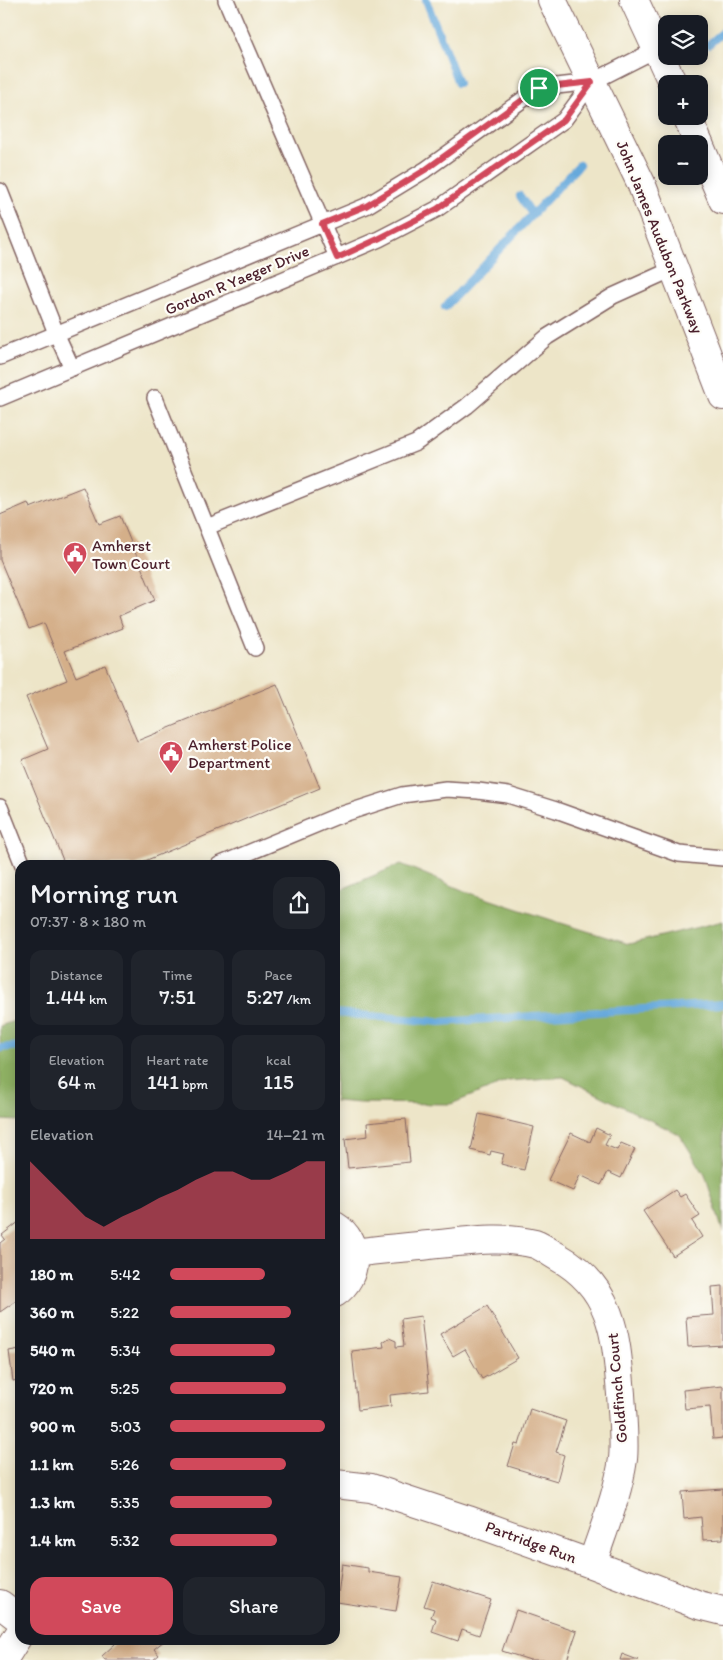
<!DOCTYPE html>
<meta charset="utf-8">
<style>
:root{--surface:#171b24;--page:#20242c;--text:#f1f3f6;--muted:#9ea1a6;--accent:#d1495b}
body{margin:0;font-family:Itim,sans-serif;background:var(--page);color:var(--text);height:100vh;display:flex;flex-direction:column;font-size:19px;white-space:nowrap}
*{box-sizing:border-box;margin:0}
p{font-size:16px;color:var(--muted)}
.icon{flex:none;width:28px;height:28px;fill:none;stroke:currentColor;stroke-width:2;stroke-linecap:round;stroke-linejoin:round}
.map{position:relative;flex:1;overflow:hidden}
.drawer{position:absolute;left:15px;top:860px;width:325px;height:785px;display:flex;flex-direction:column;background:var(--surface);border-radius:15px;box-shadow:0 2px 12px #0003}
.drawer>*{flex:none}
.controls{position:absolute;left:658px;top:15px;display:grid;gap:10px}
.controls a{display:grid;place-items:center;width:50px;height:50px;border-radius:10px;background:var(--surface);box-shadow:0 2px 12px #0003;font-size:25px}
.pin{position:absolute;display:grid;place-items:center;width:42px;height:42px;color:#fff;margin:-21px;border:2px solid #fff;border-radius:50%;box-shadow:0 1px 5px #0007}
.round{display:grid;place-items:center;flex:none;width:52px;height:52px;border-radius:15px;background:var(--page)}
.head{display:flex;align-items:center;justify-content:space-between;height:85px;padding:0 15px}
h1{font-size:28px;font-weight:600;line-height:38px}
.stats{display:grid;grid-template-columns:repeat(3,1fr);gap:8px;height:85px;padding:5px 15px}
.stats div{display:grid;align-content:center;border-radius:12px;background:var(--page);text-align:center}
.stats b{font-size:21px;font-weight:600}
.stats small{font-size:14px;font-weight:400}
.stats p{font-size:14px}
.chart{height:140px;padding:10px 15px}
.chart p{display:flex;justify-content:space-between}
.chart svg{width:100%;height:90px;margin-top:5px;fill:var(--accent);opacity:.7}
.button{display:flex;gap:10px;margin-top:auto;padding:10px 15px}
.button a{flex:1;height:58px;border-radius:15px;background:var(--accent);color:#fff;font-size:20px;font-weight:600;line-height:58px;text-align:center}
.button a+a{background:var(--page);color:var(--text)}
ul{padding:0 15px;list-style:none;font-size:16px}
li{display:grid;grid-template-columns:80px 60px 1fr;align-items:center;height:38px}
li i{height:12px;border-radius:6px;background:var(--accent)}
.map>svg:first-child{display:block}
.forest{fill:#8eb064;stroke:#6c6848}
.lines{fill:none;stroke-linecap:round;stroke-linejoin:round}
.stream{stroke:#66a9db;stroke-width:8}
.building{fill:#d4af89}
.lane-casing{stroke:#836462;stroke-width:18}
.street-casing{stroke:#836462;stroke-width:30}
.secondary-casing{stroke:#836462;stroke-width:30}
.lane{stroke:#fff;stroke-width:15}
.street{stroke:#fff;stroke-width:28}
.secondary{stroke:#fff;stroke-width:28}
.route-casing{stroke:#fff;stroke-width:10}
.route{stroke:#d1495b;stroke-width:6}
.labels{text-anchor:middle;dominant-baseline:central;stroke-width:4.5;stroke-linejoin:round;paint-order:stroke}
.street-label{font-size:16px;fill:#4a1f2b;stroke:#fdfcf7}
.poi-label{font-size:16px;fill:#4a1f2b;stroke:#fdfcf7;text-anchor:start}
</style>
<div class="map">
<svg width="723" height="1660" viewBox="0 0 723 1660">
<rect width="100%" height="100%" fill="#fdfcf7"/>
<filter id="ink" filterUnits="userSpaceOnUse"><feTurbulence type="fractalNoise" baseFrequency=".02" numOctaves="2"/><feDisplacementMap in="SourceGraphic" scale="10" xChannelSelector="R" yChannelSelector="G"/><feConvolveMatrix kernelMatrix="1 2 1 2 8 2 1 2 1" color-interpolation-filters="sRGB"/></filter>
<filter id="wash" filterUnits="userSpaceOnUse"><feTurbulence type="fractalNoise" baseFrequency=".0096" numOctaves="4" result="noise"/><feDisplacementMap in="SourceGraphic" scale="20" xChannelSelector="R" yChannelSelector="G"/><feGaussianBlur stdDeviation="1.12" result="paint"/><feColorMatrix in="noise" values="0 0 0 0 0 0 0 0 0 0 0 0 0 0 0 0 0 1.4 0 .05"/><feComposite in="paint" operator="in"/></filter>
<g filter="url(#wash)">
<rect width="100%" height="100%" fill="#ede5c8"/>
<g class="forest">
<polygon points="401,864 467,892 561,923 629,944 723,921 723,1232 705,1175 680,1135 563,1077 508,1081 451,1104 360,1103 335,1101 335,892"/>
<polygon points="20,1019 20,1121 0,1120 0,1026"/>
</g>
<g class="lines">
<g class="stream">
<polyline points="426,0 458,83"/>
<polyline points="709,44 723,32"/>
<polyline points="520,196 532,214"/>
<polyline points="445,307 579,165"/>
<polyline points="335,1013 440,1022 723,1004"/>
<polyline points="0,1048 20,1046"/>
</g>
</g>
<g id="blocks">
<g class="building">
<polygon points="83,487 99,524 120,516 155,600 119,616 123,628 65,651 76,677 105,665 137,741 277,684 320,788 135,865 65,865 22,760 48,749 26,697 67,680 44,623 29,629 0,560 0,515 28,503 30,508"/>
<polygon points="479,1114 534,1127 524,1170 501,1164 504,1154 491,1151 490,1155 471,1150"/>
<polygon points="406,1119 410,1162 348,1168 345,1139 368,1136 367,1123"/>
<polygon points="596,1128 610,1135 605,1145 617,1150 621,1143 635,1149 621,1178 608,1172 601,1185 580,1175 573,1191 548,1180 571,1133 590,1142"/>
<polygon points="675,1190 680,1197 685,1194 700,1216 692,1221 702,1237 673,1256 643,1211"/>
<polygon points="20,1221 20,1252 18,1253 20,1255 20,1298 0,1312 0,1243 5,1239 2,1235"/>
<polygon points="723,1286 723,1345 688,1347 686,1317 714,1315 712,1287"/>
<polygon points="487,1306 518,1358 482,1379 465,1349 453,1356 440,1334"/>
<polygon points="421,1316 429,1391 390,1395 391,1406 358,1410 352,1351 384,1347 383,1342 389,1338 396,1341 396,1347 404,1346 401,1319"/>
<polygon points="20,1349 20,1393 19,1393 17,1380 13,1381 9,1351"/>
<polygon points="723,1386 723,1438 713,1439 710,1407 685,1409 683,1390"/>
<polygon points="530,1409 566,1421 556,1452 564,1455 557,1481 508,1466 515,1444 519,1445"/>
<polygon points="723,1489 723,1539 703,1540 701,1517 684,1519 682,1492"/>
<polygon points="342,1564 368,1568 368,1572 402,1577 396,1611 337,1602"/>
<polygon points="433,1581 491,1600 479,1635 462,1629 458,1641 432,1632 436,1619 431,1617 434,1609 424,1606"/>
<polygon points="516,1610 577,1631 567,1660 530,1660 502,1651"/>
<polygon points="115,1640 165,1640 154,1649 159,1655 153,1660 105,1660 102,1656 115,1644 114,1642"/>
<polygon points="622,1654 638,1660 620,1660"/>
</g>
</g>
</g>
<g filter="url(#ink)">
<use href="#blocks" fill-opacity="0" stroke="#836462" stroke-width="1"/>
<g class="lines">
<defs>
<g id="lane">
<polyline points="226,0 337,257"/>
<polyline points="0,191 56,333 72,368"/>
<polyline points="0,357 366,206 425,170 539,88 592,82 657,49"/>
<polyline points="0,398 337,257 379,239 437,209 564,120 592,82"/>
<polyline points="155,398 255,648"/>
<polyline points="207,527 416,443 467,406 547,337 613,296 675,268"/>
<polyline points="0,807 23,865"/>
<polyline points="219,865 337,816 402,795 446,789 478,791 508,795 556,810 679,854 723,858"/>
</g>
<g id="street">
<path d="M335 1226C360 1241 359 1277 335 1293"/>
<path d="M354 1253C379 1249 404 1248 429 1245 464 1242 501 1235 535 1244 543 1247 551 1253 558 1257 614 1288 616 1337 621 1394 622 1412 625 1442 623 1459 618 1495 603 1530 592 1564"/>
<polyline points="335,1484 371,1488 468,1520 586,1562 699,1605 723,1611"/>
<polyline points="0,1604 20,1619"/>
<polyline points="3,1660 20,1633"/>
</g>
<g id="secondary">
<polyline points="552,0 641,183 723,396"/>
<polyline points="634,0 673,84"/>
<polyline points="687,116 699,144"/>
<polyline points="699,144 723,200"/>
</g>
</defs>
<use href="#lane" class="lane-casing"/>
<use href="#street" class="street-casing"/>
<use href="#secondary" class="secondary-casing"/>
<use href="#lane" class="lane"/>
<use href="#street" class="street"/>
<use href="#secondary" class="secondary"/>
</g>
</g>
<g class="lines" filter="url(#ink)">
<defs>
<polygon id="route" points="592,82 564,120 437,209 378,239 337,258 322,224 366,206 425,170 539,88"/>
</defs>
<use href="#route" class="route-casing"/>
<use href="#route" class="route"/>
</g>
<defs>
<symbol id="civic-pin" viewBox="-11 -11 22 30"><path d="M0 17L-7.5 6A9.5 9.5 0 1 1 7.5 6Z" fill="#d1495b" stroke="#fdfcf7"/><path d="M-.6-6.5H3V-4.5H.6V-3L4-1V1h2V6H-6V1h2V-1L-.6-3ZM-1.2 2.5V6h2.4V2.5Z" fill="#fff"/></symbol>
</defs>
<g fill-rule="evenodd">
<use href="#civic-pin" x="61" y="540" width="28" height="38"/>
<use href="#civic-pin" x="157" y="739" width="28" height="38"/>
</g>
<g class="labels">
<g class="street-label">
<text transform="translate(660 237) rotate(68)">John James Audubon Parkway</text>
<text transform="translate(237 280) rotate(-23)">Gordon R Yaeger Drive</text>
<text transform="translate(617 1388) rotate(-95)">Goldfinch Court</text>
<text transform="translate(531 1542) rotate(20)">Partridge Run</text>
</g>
<g class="poi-label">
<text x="92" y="545">Amherst<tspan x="92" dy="18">Town Court</tspan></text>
<text x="188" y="744">Amherst Police<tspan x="188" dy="18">Department</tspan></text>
</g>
</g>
</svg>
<div class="controls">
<a><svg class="icon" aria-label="layers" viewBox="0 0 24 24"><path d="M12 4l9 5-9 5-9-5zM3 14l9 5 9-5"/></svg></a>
<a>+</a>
<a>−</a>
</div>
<div class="pin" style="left:539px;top:88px;background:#1e9e55"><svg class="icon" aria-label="arrive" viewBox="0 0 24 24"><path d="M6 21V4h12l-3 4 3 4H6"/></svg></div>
<section class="drawer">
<div class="head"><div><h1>Morning run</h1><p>07:37 · 8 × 180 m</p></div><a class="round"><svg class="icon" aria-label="share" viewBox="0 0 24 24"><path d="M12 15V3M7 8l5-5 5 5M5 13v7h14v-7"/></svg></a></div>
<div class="stats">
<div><p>Distance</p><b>1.44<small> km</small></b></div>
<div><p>Time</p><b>7:51</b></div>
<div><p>Pace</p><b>5:27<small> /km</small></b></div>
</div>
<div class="stats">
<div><p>Elevation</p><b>64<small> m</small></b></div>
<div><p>Heart rate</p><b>141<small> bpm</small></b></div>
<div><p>kcal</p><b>115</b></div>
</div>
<div class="chart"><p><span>Elevation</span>14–21 m</p>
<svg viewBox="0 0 160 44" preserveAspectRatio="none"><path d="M0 44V6L10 15L20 24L30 33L40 38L50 33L60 29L70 24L80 20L90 15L100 11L110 11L120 15L130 15L140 11L150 6L160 6V44z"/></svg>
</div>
<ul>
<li><b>180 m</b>5:42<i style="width:61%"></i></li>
<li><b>360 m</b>5:22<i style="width:78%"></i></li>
<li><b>540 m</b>5:34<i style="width:68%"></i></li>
<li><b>720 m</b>5:25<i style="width:75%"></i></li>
<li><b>900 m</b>5:03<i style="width:100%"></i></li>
<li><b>1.1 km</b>5:26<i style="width:75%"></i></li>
<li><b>1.3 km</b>5:35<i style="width:66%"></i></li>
<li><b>1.4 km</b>5:32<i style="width:69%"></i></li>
</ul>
<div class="button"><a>Save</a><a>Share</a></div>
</section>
</div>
